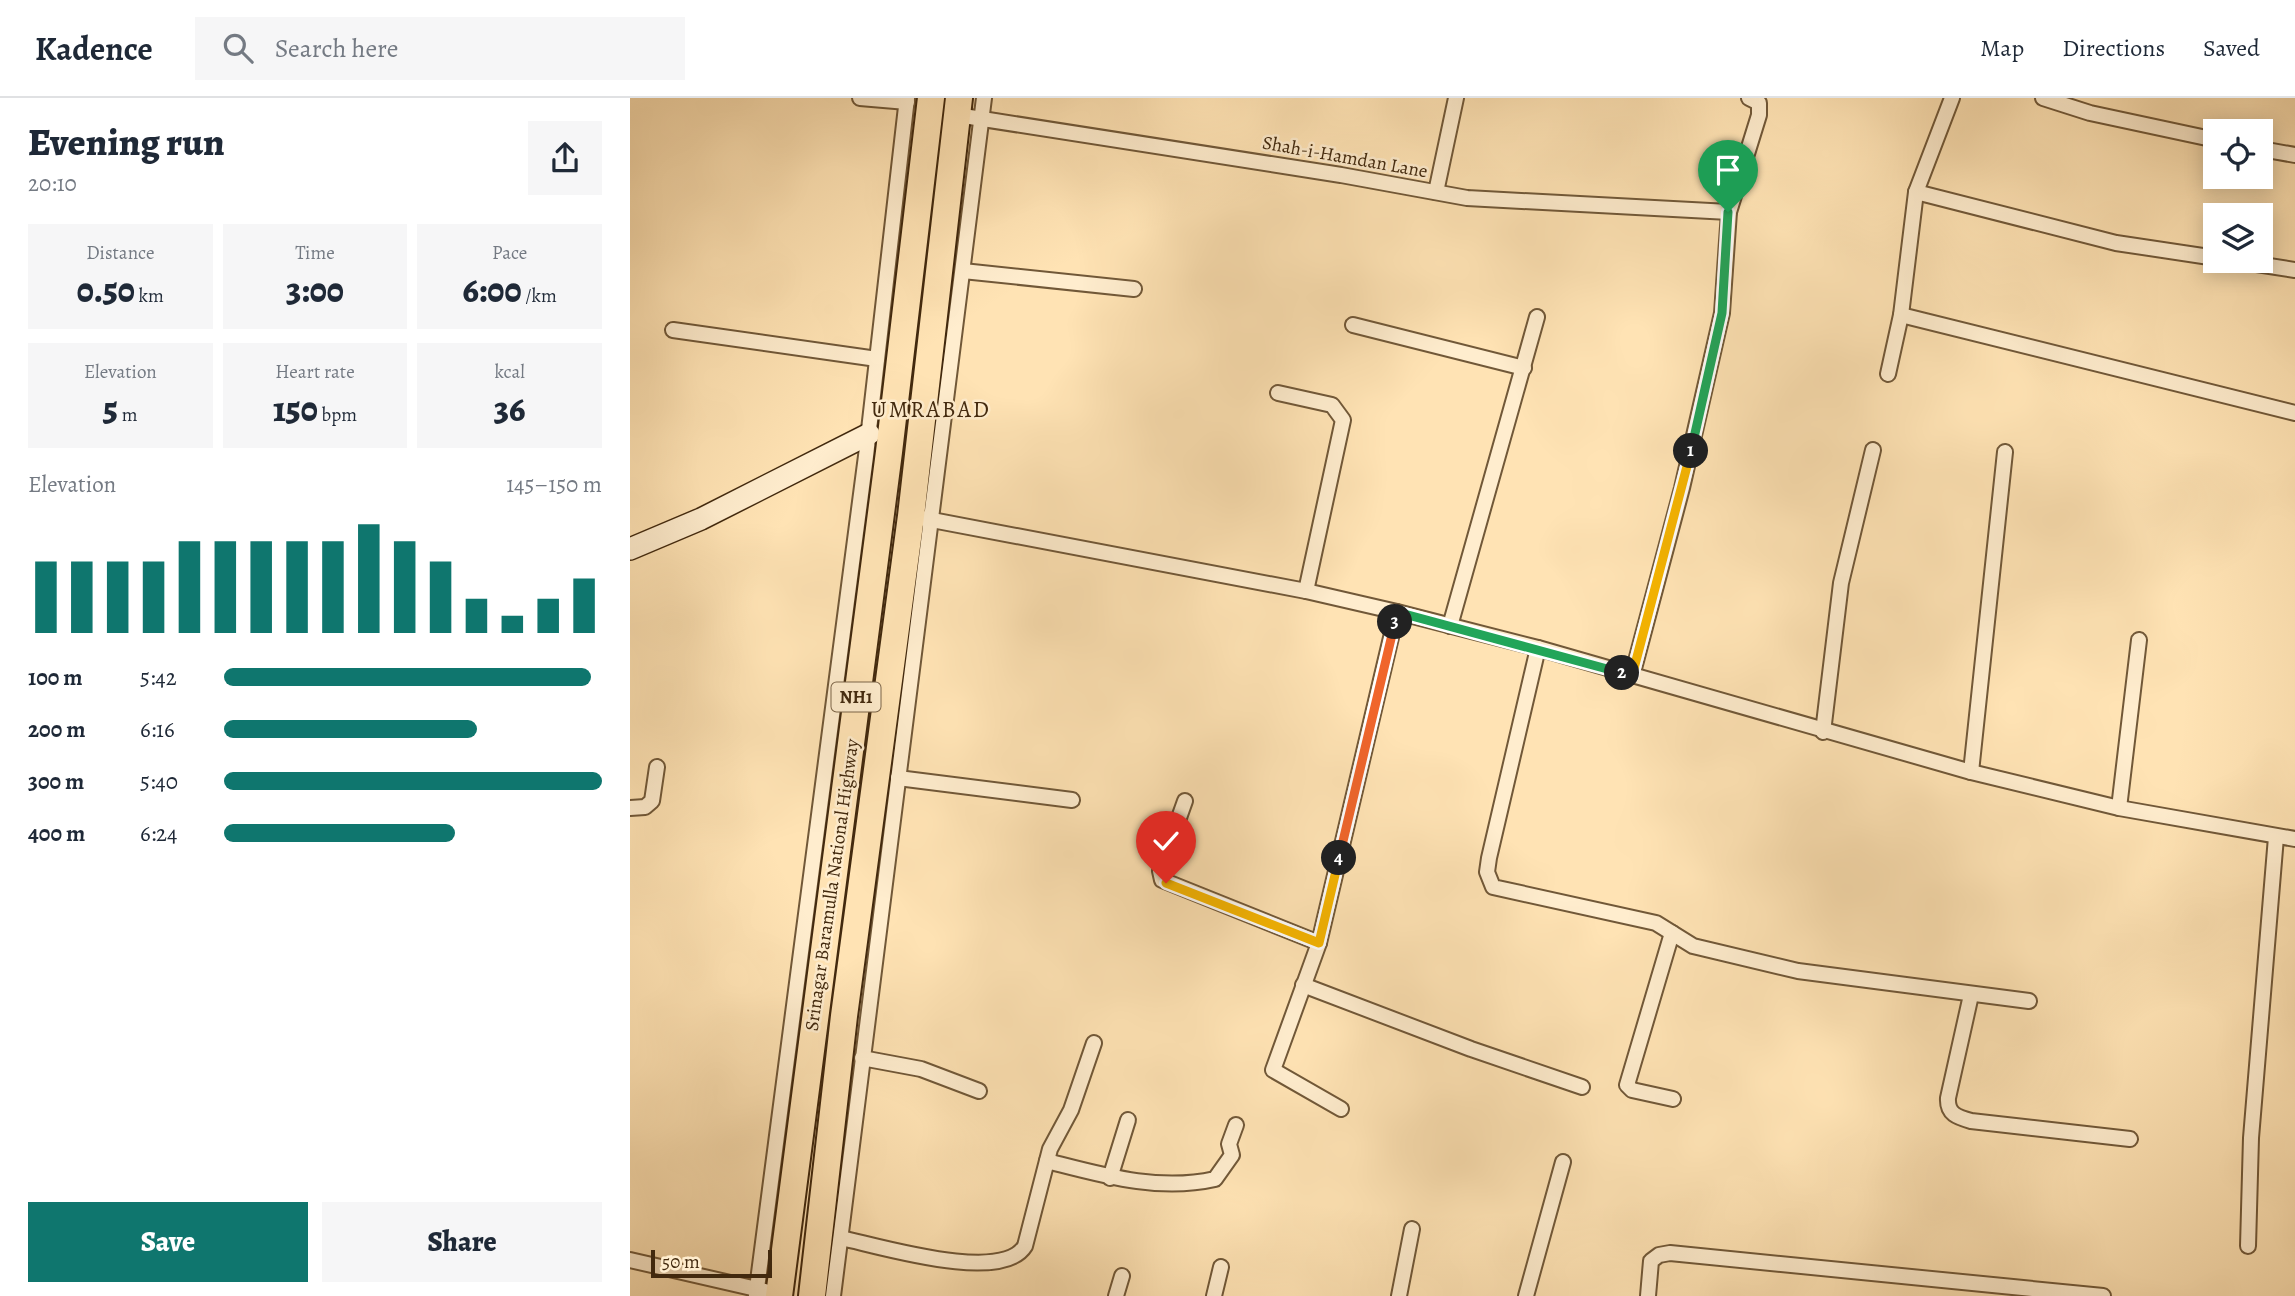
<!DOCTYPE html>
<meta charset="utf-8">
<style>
:root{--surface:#fff;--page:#f6f6f7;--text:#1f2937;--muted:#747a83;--line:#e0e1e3;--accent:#0f766e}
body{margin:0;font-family:Alegreya,serif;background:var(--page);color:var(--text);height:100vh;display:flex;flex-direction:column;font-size:26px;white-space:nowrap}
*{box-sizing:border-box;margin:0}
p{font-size:23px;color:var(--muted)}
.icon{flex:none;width:38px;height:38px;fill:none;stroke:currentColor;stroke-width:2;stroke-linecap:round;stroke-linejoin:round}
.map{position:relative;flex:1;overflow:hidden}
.drawer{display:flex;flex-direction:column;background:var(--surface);width:630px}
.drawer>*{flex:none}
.tools{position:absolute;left:1573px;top:21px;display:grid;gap:14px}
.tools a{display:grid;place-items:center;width:70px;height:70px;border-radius:0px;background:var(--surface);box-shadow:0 4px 18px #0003;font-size:35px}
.scale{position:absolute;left:21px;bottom:18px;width:121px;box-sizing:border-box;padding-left:7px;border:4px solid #42290e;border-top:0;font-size:19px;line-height:24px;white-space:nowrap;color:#42290e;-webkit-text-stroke:5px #ffedce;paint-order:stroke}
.pin{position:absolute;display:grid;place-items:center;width:60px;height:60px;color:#fff;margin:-72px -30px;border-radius:50% 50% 50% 0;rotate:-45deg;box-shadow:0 0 7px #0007}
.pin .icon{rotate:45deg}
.km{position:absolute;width:35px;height:35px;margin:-18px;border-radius:50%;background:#222;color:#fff;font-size:19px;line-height:35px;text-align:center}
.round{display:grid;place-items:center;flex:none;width:74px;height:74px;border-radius:0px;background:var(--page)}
.headline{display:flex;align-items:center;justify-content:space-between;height:119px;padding:0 28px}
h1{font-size:38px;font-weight:800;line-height:52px}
.metrics{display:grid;grid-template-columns:repeat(3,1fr);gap:10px;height:119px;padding:7px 28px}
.metrics div{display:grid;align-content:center;border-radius:0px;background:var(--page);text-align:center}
.metrics b{font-size:35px;font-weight:800}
.metrics small{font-size:19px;font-weight:400}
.metrics p{font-size:19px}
.chart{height:196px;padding:14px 28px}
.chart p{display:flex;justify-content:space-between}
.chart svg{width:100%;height:126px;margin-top:7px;stroke:var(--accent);stroke-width:6}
.action{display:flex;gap:14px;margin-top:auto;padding:14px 28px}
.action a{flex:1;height:80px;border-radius:0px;background:var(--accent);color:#fff;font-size:28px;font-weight:800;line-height:80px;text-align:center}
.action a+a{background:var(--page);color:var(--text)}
ul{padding:0 28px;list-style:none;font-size:23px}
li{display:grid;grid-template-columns:112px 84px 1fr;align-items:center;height:52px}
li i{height:18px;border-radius:9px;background:var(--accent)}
header{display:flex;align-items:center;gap:42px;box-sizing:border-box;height:98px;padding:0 35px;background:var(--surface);border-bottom:2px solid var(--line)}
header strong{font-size:33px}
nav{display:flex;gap:38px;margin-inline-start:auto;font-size:24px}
.search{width:490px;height:63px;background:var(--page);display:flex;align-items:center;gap:18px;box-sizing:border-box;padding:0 24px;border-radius:0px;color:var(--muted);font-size:26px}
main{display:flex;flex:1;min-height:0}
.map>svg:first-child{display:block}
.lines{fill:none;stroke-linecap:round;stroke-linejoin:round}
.street-casing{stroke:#715838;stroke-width:18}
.secondary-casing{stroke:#42290e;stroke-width:24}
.highway-casing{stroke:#42290e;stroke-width:30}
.street{stroke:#ffedce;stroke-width:14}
.secondary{stroke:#ffedce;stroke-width:21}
.highway{stroke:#ffe3b4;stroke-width:26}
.split-1-casing{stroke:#fff;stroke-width:14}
.split-2-casing{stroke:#fff;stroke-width:14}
.split-3-casing{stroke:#fff;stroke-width:14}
.split-4-casing{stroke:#fff;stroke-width:14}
.split-5-casing{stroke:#fff;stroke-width:14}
.split-1{stroke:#22a559;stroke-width:9}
.split-2{stroke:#f5b400;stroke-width:9}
.split-3{stroke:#22a559;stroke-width:9}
.split-4{stroke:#f0652b;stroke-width:9}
.split-5{stroke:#f5b400;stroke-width:9}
.labels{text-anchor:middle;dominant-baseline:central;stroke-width:5;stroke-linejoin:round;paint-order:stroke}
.shield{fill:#ffedce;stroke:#7b6448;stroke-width:2}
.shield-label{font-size:18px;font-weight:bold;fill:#42290e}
.street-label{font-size:19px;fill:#42290e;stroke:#ffedce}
.quarter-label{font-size:23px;letter-spacing:2px;fill:#42290e;stroke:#ffedce}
</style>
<header>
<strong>Kadence</strong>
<div class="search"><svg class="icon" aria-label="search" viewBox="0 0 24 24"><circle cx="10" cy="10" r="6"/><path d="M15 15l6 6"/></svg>Search here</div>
<nav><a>Map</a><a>Directions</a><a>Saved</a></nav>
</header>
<main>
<section class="drawer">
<div class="headline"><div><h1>Evening run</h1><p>20:10</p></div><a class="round"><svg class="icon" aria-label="share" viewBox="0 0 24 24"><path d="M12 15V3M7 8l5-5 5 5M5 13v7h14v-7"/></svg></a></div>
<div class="metrics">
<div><p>Distance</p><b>0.50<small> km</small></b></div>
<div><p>Time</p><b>3:00</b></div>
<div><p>Pace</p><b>6:00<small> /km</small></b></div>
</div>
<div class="metrics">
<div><p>Elevation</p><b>5<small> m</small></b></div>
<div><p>Heart rate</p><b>150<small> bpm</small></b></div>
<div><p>kcal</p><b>36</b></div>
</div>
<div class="chart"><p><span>Elevation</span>145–150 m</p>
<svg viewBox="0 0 160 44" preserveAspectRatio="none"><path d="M5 44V19M15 44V19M25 44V19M35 44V19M45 44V12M55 44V12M65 44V12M75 44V12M85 44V12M95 44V6M105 44V12M115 44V19M125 44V32M135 44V38M145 44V32M155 44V25"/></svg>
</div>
<ul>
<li><b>100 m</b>5:42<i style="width:97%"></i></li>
<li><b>200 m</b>6:16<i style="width:67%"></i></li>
<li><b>300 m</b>5:40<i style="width:100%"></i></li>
<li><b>400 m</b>6:24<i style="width:61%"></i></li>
</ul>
<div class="action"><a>Save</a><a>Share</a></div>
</section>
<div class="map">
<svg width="1665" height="1198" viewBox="0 0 1665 1198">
<rect width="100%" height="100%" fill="#ffe3b4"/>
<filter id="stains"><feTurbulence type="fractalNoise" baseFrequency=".00286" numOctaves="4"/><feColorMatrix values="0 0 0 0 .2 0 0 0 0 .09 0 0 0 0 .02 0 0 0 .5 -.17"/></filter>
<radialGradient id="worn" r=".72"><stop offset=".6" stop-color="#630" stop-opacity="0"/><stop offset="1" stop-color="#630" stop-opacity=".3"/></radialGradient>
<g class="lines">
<defs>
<g id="street">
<polyline points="230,0 277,4"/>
<polyline points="1413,0 1460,15 1586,42"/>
<polyline points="327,17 711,77 837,100 1099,114"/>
<polyline points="1631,51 1665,57"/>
<polyline points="806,94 826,0"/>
<polyline points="1286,94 1486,145 1586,160"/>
<polyline points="1607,163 1665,172"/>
<polyline points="333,173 504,191"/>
<polyline points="1271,217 1665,315"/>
<polyline points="723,227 894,270"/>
<polyline points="43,232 247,261"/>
<polyline points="1258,276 1271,217 1286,94 1322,0"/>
<polyline points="648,295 702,307 713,322 676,493"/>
<polyline points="281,418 676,493 767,514 908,550 1341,674 1489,710 1665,741"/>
<polyline points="820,528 907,219"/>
<polyline points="908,550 859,760 857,774 863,789 1026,825 1063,848 1168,873 1399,903"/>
<polyline points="1002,578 1052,390 1092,215 1099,114 1129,17 1129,5 1119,0"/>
<polyline points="1193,634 1211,485 1243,352"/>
<polyline points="1341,674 1375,354"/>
<polyline points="268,680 442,702"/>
<polyline points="555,703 530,773 532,782 689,845"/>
<polyline points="0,710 15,709 22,703 27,669"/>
<polyline points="1489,710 1509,542"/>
<polyline points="1042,835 997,987 1002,992 1043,1001"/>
<polyline points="673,887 841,951 952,989"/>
<path d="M1341 897 1318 1000C1317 1016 1327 1019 1341 1023L1500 1041"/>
<polyline points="232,960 291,971 349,993"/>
<polyline points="711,1011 643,972 689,845 767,514"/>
<path d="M417 1063C472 1077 528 1094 585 1081L602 1057 599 1046 606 1027"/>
<polyline points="480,1080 498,1022"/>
<path d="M211 1140C249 1148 372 1186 395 1148L420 1051 441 1012 464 945"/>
<polyline points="1618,1148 1621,1040 1646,739"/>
<polyline points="0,1162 135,1193"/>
<polyline points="126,1198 236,358 277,0"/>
<polyline points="203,1198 354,0"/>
<polyline points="486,1198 492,1178"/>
<polyline points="584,1198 591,1169"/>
<polyline points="769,1198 782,1131"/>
<polyline points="896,1198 933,1064"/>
<polyline points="1018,1198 1021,1163 1029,1157 1040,1155 1473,1198"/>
</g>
<polyline id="secondary" points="0,451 71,421 239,336"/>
<g id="highway">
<polyline points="149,1198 259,354 301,0"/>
<polyline points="182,1198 214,918 281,418 329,0"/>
</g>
</defs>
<use href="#street" class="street-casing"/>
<use href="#secondary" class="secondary-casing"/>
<use href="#highway" class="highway-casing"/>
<use href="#street" class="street"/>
<use href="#secondary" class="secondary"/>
<use href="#highway" class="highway"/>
</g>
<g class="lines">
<defs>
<polyline id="split-1" points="1061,353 1092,215 1098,114"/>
<polyline id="split-2" points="992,575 1002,578 1061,353"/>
<polyline id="split-3" points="765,524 767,514 992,575"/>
<polyline id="split-4" points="709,760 765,524"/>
<polyline id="split-5" points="536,785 689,845 709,760"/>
</defs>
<use href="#split-1" class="split-1-casing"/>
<use href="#split-2" class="split-2-casing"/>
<use href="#split-3" class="split-3-casing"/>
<use href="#split-4" class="split-4-casing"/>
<use href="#split-5" class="split-5-casing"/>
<use href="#split-1" class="split-1"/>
<use href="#split-2" class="split-2"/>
<use href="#split-3" class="split-3"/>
<use href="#split-4" class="split-4"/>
<use href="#split-5" class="split-5"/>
</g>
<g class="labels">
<rect class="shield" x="201.5" y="584.5" width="49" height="29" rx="5"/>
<g class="shield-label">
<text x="226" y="599">NH1</text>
</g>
<g class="street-label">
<text transform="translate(715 59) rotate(10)">Shah-i-Hamdan Lane</text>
<text transform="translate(202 787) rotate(-82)">Srinagar Baramulla National Highway</text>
</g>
<g class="quarter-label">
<text x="301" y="311">UMRABAD</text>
</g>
</g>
<rect width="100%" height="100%" filter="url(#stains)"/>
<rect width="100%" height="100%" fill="url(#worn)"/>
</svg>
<div class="tools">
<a><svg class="icon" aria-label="locate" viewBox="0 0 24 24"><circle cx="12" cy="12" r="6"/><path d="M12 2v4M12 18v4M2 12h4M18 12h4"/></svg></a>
<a><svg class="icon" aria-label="layers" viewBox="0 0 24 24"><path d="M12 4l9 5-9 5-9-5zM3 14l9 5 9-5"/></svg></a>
</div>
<div class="scale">50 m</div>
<div class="pin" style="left:1098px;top:114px;background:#1e9e55"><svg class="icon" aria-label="arrive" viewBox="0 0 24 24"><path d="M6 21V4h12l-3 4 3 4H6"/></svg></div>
<div class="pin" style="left:536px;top:785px;background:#d93025"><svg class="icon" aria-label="check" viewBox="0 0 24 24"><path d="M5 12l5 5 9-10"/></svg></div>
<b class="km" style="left:1061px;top:353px">1</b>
<b class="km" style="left:992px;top:575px">2</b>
<b class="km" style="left:765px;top:524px">3</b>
<b class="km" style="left:709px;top:760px">4</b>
</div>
</main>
